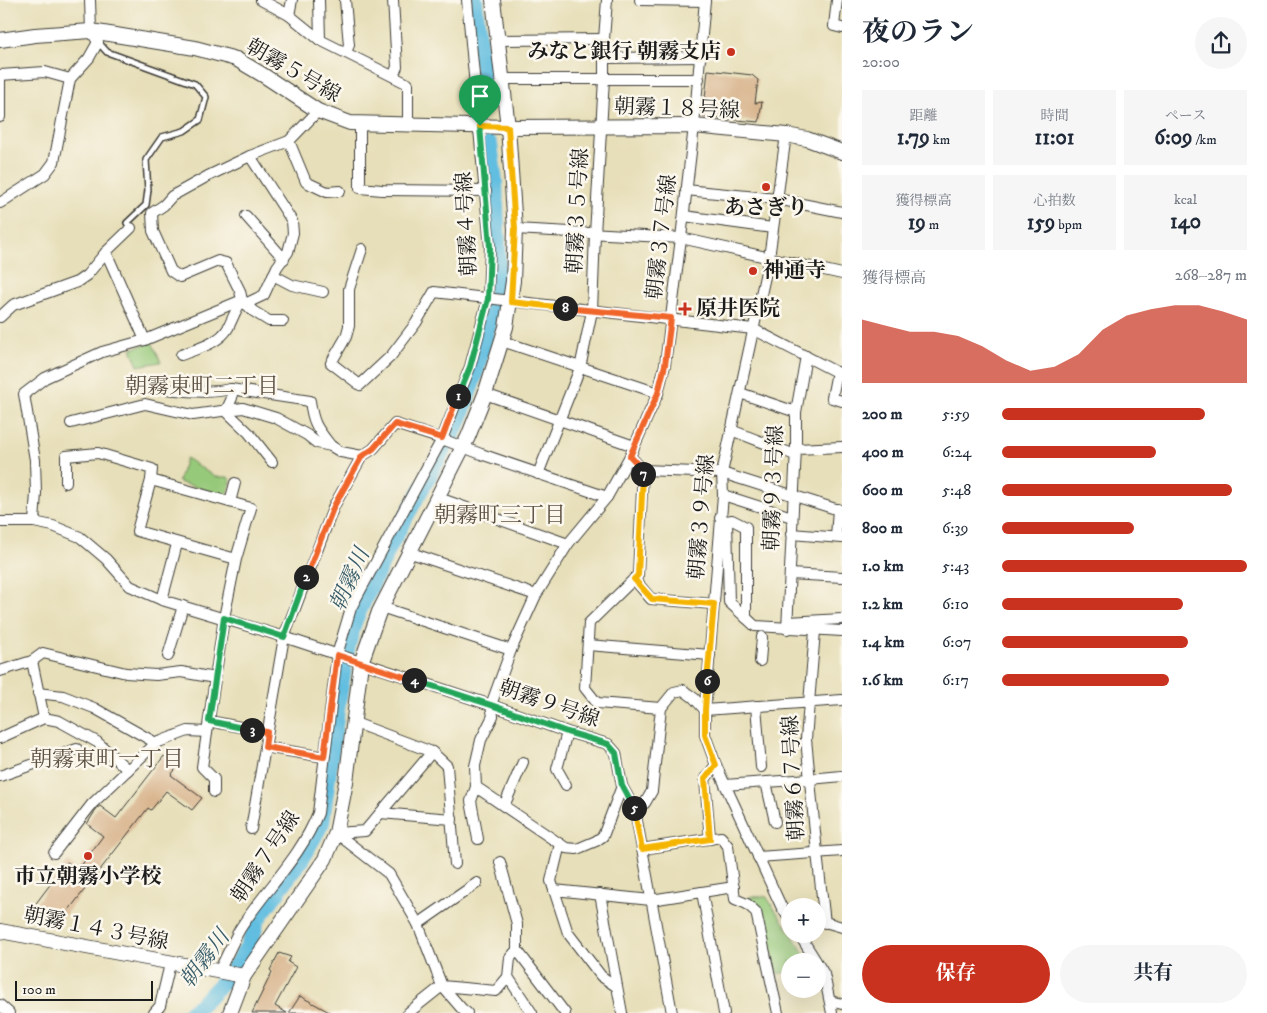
<!DOCTYPE html>
<html lang="ja">
<meta charset="utf-8">
<style>
:root{--surface:#fff;--page:#f6f6f7;--text:#1f2937;--muted:#747a83;--accent:#c8321e}
body{margin:0;font-family:"IM FELL DW Pica","Noto Serif JP",serif;background:var(--page);color:var(--text);height:100vh;display:flex;flex-direction:column;font-size:19px;white-space:nowrap}
*{box-sizing:border-box;margin:0}
p{font-size:16px;color:var(--muted)}
.icon{flex:none;width:28px;height:28px;fill:none;stroke:currentColor;stroke-width:2;stroke-linecap:round;stroke-linejoin:round}
.map{position:relative;flex:1;overflow:hidden}
.sheet{display:flex;flex-direction:column;background:var(--surface);width:425px}
.sheet>*{flex:none}
.buttons{position:absolute;left:781px;top:898px;display:grid;gap:10px}
.buttons a{display:grid;place-items:center;width:45px;height:45px;border-radius:50%;background:var(--surface);box-shadow:0 5px 20px #0002;font-size:25px}
.scale{position:absolute;left:15px;bottom:12px;width:138px;box-sizing:border-box;padding-left:5px;border:2px solid #1c1c1c;border-top:0;font-size:14px;line-height:18px;white-space:nowrap;color:#1c1c1c;-webkit-text-stroke:4px #fbf7ec;paint-order:stroke}
.pin{position:absolute;display:grid;place-items:center;width:42px;height:42px;color:#fff;margin:-51px -21px;border-radius:50% 50% 50% 0;rotate:-45deg;box-shadow:0 0 5px #0007}
.pin .icon{rotate:45deg}
.km{position:absolute;width:25px;height:25px;margin:-12px;border-radius:50%;background:#222;color:#fff;font-size:14px;line-height:25px;text-align:center}
.round{display:grid;place-items:center;flex:none;width:52px;height:52px;border-radius:26px;background:var(--page)}
.summary{display:flex;align-items:center;justify-content:space-between;height:85px;padding:0 20px}
h1{font-size:28px;font-weight:700;line-height:38px}
.figures{display:grid;grid-template-columns:repeat(3,1fr);gap:8px;height:85px;padding:5px 20px}
.figures div{display:grid;align-content:center;border-radius:0px;background:var(--page);text-align:center}
.figures b{font-size:21px;font-weight:700}
.figures small{font-size:14px;font-weight:400}
.figures p{font-size:14px}
.chart{height:140px;padding:10px 20px}
.chart p{display:flex;justify-content:space-between}
.chart svg{width:100%;height:90px;margin-top:5px;fill:var(--accent);opacity:.7}
.button{display:flex;gap:10px;margin-top:auto;padding:10px 20px}
.button a{flex:1;height:58px;border-radius:30px;background:var(--accent);color:#fff;font-size:20px;font-weight:700;line-height:58px;text-align:center}
.button a+a{background:var(--page);color:var(--text)}
ul{padding:0 20px;list-style:none;font-size:16px}
li{display:grid;grid-template-columns:80px 60px 1fr;align-items:center;height:38px}
li i{height:12px;border-radius:6px;background:var(--accent)}
main{display:flex;flex:1;min-height:0}
.map>svg:first-child{display:block}
.green{fill:#96c979;stroke:#59724a}
.lines{fill:none;stroke-linecap:round;stroke-linejoin:round}
.river{stroke:#62bee0;stroke-width:16}
.building{fill:#d9b68f}
.lane-casing{stroke:#3a3934;stroke-width:8}
.street-casing{stroke:#3a3934;stroke-width:12}
.secondary-casing{stroke:#3a3934;stroke-width:16}
.lane{stroke:#fff;stroke-width:5}
.street{stroke:#fff;stroke-width:10}
.secondary{stroke:#fff;stroke-width:14}
.split-1-casing{stroke:#fff;stroke-width:10}
.split-2-casing{stroke:#fff;stroke-width:10}
.split-3-casing{stroke:#fff;stroke-width:10}
.split-4-casing{stroke:#fff;stroke-width:10}
.split-5-casing{stroke:#fff;stroke-width:10}
.split-6-casing{stroke:#fff;stroke-width:10}
.split-7-casing{stroke:#fff;stroke-width:10}
.split-8-casing{stroke:#fff;stroke-width:10}
.split-9-casing{stroke:#fff;stroke-width:10}
.split-1{stroke:#22a559;stroke-width:6}
.split-2{stroke:#f0652b;stroke-width:6}
.split-3{stroke:#22a559;stroke-width:6}
.split-4{stroke:#f0652b;stroke-width:6}
.split-5{stroke:#22a559;stroke-width:6}
.split-6{stroke:#f5b400;stroke-width:6}
.split-7{stroke:#f5b400;stroke-width:6}
.split-8{stroke:#f0652b;stroke-width:6}
.split-9{stroke:#f5b400;stroke-width:6}
.poi-dot{fill:#c8321e;stroke:#fbf7ec;stroke-width:2}
.labels{text-anchor:middle;dominant-baseline:central;stroke-width:5;stroke-linejoin:round;paint-order:stroke}
.poi-label{font-size:21px;font-weight:bold;fill:#1c1c1c;stroke:#fbf7ec}
.street-label{font-size:21px;fill:#1c1c1c;stroke:#fbf7ec}
.neighbourhood-label{font-size:22px;fill:#5e5244;stroke:#fbf7ec}
.water-label{font-size:22px;font-style:italic;fill:#385d6a;stroke:#fbf7ec}
</style>
<main>
<div class="map">
<svg width="842" height="1013" viewBox="0 0 842 1013">
<rect width="100%" height="100%" fill="#fbf7ec"/>
<filter id="ink" filterUnits="userSpaceOnUse"><feTurbulence type="fractalNoise" baseFrequency=".02" numOctaves="2"/><feDisplacementMap in="SourceGraphic" scale="10" xChannelSelector="R" yChannelSelector="G"/><feConvolveMatrix kernelMatrix="1 2 1 2 8 2 1 2 1" color-interpolation-filters="sRGB"/></filter>
<filter id="wash" filterUnits="userSpaceOnUse"><feTurbulence type="fractalNoise" baseFrequency=".0096" numOctaves="4" result="noise"/><feDisplacementMap in="SourceGraphic" scale="20" xChannelSelector="R" yChannelSelector="G"/><feGaussianBlur stdDeviation="1.12" result="paint"/><feColorMatrix in="noise" values="0 0 0 0 0 0 0 0 0 0 0 0 0 0 0 0 0 1.4 0 .05"/><feComposite in="paint" operator="in"/></filter>
<g filter="url(#wash)">
<rect width="100%" height="100%" fill="#e7dfb9"/>
<g class="green">
<polygon points="152,342 161,362 138,366 131,349"/>
<polygon points="186,458 215,477 228,477 231,481 227,496 178,482"/>
<polygon points="766,896 809,961 790,961 790,971 777,974 762,909 749,897"/>
</g>
<g class="lines">
<g class="river">
<polyline points="475,0 485,100"/>
<path d="M190 1013C214 995 241 963 253 935 255 930 255 926 257 920L301 860 322 823 338 704 348 645 355 620 393 540 459 422 477 369 494 304 498 281V250L495 181 490 144"/>
</g>
</g>
<g id="blocks">
<g class="building">
<polygon points="708,70 752,75 758,80 755,103 762,102 759,122 703,117"/>
<polygon points="164,756 178,766 171,775 202,798 192,810 166,791 151,810 148,808 58,924 34,906 67,862 78,870 103,836 87,824 97,808 100,806 116,818"/>
<polygon points="279,953 291,957 288,962 296,967 275,1006 287,1013 252,1013 272,972 270,970"/>
<polygon points="300,996 331,1013 289,1013"/>
</g>
</g>
</g>
<g filter="url(#ink)">
<use href="#blocks" fill-opacity="0" stroke="#3a3934" stroke-width="1"/>
<g class="lines">
<defs>
<polyline id="lane" points="98,42 107,52 195,84 206,97 200,120 184,131 162,137 146,160 148,190 146,205 127,223 131,228"/>
<g id="street">
<polyline points="261,0 289,15 320,40 408,84 408,124"/>
<polyline points="319,0 320,40"/>
<polyline points="345,0 349,45 346,52"/>
<polyline points="393,0 397,67 393,76"/>
<polyline points="640,0 705,1"/>
<polyline points="837,0 834,26 842,28"/>
<polyline points="289,15 292,0"/>
<polyline points="498,40 604,39"/>
<polyline points="604,58 701,57"/>
<polyline points="0,75 45,72 70,79"/>
<polyline points="0,76 0,117"/>
<polyline points="502,79 699,79"/>
<polyline points="360,125 360,188 382,190 486,191"/>
<polyline points="786,135 769,258 722,473 723,495 705,710 705,735 716,765 781,906 790,920"/>
<polyline points="289,141 306,182 327,192 340,191"/>
<polyline points="686,190 777,199 842,212"/>
<polyline points="0,203 45,174 54,162 70,79 89,58 98,42 91,31 90,0"/>
<polyline points="246,216 284,259"/>
<polyline points="684,216 773,228"/>
<polyline points="515,229 681,238 842,274"/>
<polyline points="362,249 349,289 349,326 346,337 331,363 360,385 391,356 416,323 434,292 753,329 842,375"/>
<polyline points="273,275 292,285 323,292"/>
<polyline points="245,304 264,295 277,267 288,252 293,233 292,221 250,156"/>
<polyline points="0,317 13,305 77,282 87,275 106,252 131,228"/>
<polyline points="145,340 242,300 240,291 226,263 218,261 180,277 171,271 153,231 152,213 164,205 172,196 208,176 250,156 289,141 318,111"/>
<polyline points="502,341 658,393"/>
<path d="M181 355C196 349 220 343 228 328 233 318 236 309 242 300L253 311 269 321H283"/>
<polyline points="837,372 832,398 842,401"/>
<path d="M164 389C187 391 208 394 231 389"/>
<polyline points="740,393 796,412"/>
<polyline points="485,394 634,446"/>
<polyline points="71,423 145,404 193,415 243,408 276,418 307,435 317,443 331,446 341,452 362,456"/>
<polyline points="731,430 795,455"/>
<polyline points="796,449 842,447"/>
<polyline points="630,456 643,470 638,575 589,623 585,688 597,703 661,708"/>
<path d="M272 462 249 433 226 411 232 398 231 389 310 401C313 424 317 428 331 446"/>
<polyline points="643,470 722,473 842,511"/>
<polyline points="538,474 580,368 592,311 595,234 604,79 604,39 607,0"/>
<polyline points="66,483 66,456 98,453 152,469 151,480"/>
<polyline points="723,495 792,517"/>
<polyline points="436,497 568,544"/>
<polyline points="230,502 235,483"/>
<polyline points="720,518 727,521 729,602 755,626 842,631"/>
<polyline points="727,521 732,520 746,527 746,618"/>
<polyline points="0,522 34,522 53,526 80,537 106,559 130,586 162,600 284,637 491,705 567,732 608,744 616,753 622,786 635,810 645,803 652,791 661,708 674,692 683,690 694,698 705,710 842,700"/>
<polyline points="34,522 36,493 35,460 24,394 45,378 102,352 145,340 106,252"/>
<polyline points="791,534 842,538"/>
<polyline points="836,537 838,509"/>
<polyline points="408,552 536,595"/>
<polyline points="790,574 842,577"/>
<polyline points="634,579 651,599 714,604"/>
<polyline points="162,600 177,544"/>
<polyline points="381,607 511,650"/>
<polyline points="788,622 842,619"/>
<polyline points="787,629 796,449 796,412 806,356"/>
<polyline points="815,631 806,739 817,853 825,923"/>
<polyline points="588,645 710,655"/>
<polyline points="168,656 183,606"/>
<polyline points="32,661 44,718"/>
<polyline points="760,661 762,637"/>
<polyline points="0,671 32,661 43,653 126,673 156,675 181,672 215,678"/>
<polyline points="38,693 63,696 94,708 156,743"/>
<polyline points="756,706 761,767"/>
<polyline points="209,721 267,732"/>
<polyline points="355,723 432,752 447,766 455,864"/>
<polyline points="0,738 44,718 59,721 97,742 128,770"/>
<polyline points="265,747 324,757"/>
<polyline points="0,776 77,749"/>
<polyline points="766,782 775,822"/>
<polyline points="566,785 557,769 567,732"/>
<polyline points="725,785 810,779 842,776"/>
<polyline points="476,787 471,801 478,839"/>
<polyline points="214,792 214,779 202,767 224,618 236,559 251,508 151,480 137,531 236,559"/>
<polyline points="504,806 523,762"/>
<polyline points="635,810 672,1013"/>
<polyline points="380,813 452,819"/>
<polyline points="251,829 284,637 334,506 362,456 373,449 395,424 442,439 481,454 607,497"/>
<polyline points="336,833 389,874 418,924 442,986 496,991 508,977 510,958 517,950 565,1013"/>
<polyline points="336,833 365,831 432,752"/>
<polyline points="710,839 705,779 716,765"/>
<polyline points="560,844 566,848 577,849 596,841 603,836 622,786"/>
<polyline points="642,849 721,837 728,846 735,899 747,904 756,912 778,1013"/>
<polyline points="54,853 92,804 156,743 188,731 207,732"/>
<polyline points="758,857 842,851"/>
<polyline points="500,862 517,924 517,950"/>
<polyline points="554,890 551,881 560,844 476,787 475,766 481,740 493,716 491,705 511,650 536,595 568,544 607,497 630,456 658,393 665,365 681,238 694,126 705,0"/>
<polyline points="702,892 724,1013"/>
<polyline points="600,894 622,1013"/>
<polyline points="818,920 842,927"/>
<polyline points="418,924 477,883"/>
<polyline points="799,934 816,961"/>
<polyline points="818,964 824,974 832,1013"/>
<path d="M219 971C226 958 232 943 240 929 265 890 301 857 318 813L337 655 351 608 442 439 470 367 488 299 490 247 467 0"/>
<polyline points="508,977 532,1013"/>
<polyline points="617,987 601,976 568,933 554,890 651,900 734,887"/>
<polyline points="830,1001 842,1004"/>
<polyline points="0,1005 9,1013"/>
<polyline points="154,1013 160,1006 170,964"/>
<polyline points="408,1013 442,986 462,1009 467,1013"/>
</g>
<g id="secondary">
<polyline points="0,40 35,35 91,31 195,48 236,59 263,75 318,111 350,123 508,127 694,126 786,135 807,139 842,152"/>
<polyline points="0,931 244,976"/>
<polyline points="230,1013 244,976 325,859 336,833 346,782 361,663 379,612 468,437 485,394 506,327 513,281 515,229 508,127 493,0"/>
</g>
</defs>
<use href="#lane" class="lane-casing"/>
<use href="#street" class="street-casing"/>
<use href="#secondary" class="secondary-casing"/>
<use href="#lane" class="lane"/>
<use href="#street" class="street"/>
<use href="#secondary" class="secondary"/>
</g>
</g>
<g class="lines" filter="url(#ink)">
<defs>
<polyline id="split-1" points="458,396 470,367 488,299 490,247 480,126"/>
<polyline id="split-2" points="306,577 334,506 362,456 373,449 395,424 442,438 458,396"/>
<polyline id="split-3" points="252,730 209,721 224,618 284,637 306,577"/>
<polyline id="split-4" points="252,730 267,732 265,747 324,757 337,655 414,680"/>
<polyline id="split-5" points="414,680 491,705 567,732 608,744 616,753 622,786 634,808"/>
<polyline id="split-6" points="634,808 642,849 710,839 705,779 716,765 705,735 705,710 707,681"/>
<polyline id="split-7" points="643,474 638,575 634,579 652,599 714,604 707,681"/>
<polyline id="split-8" points="565,308 671,318 665,365 658,393 630,456 643,470 643,474"/>
<polyline id="split-9" points="480,126 508,127 515,229 511,302 565,308"/>
</defs>
<use href="#split-1" class="split-1-casing"/>
<use href="#split-2" class="split-2-casing"/>
<use href="#split-3" class="split-3-casing"/>
<use href="#split-4" class="split-4-casing"/>
<use href="#split-5" class="split-5-casing"/>
<use href="#split-6" class="split-6-casing"/>
<use href="#split-7" class="split-7-casing"/>
<use href="#split-8" class="split-8-casing"/>
<use href="#split-9" class="split-9-casing"/>
<use href="#split-1" class="split-1"/>
<use href="#split-2" class="split-2"/>
<use href="#split-3" class="split-3"/>
<use href="#split-4" class="split-4"/>
<use href="#split-5" class="split-5"/>
<use href="#split-6" class="split-6"/>
<use href="#split-7" class="split-7"/>
<use href="#split-8" class="split-8"/>
<use href="#split-9" class="split-9"/>
</g>
<g class="poi-dot">
<circle cx="731" cy="52" r="5"/>
<circle cx="766" cy="187" r="5"/>
<circle cx="753" cy="271" r="5"/>
<path d="M682.5 301.5h5v5h5v5h-5v5h-5v-5h-5v-5h5z"/>
<circle cx="88" cy="856" r="5"/>
</g>
<g class="labels">
<g class="poi-label">
<text x="721" y="52" text-anchor="end">みなと銀行 朝霧支店</text>
<text x="766" y="208">あさぎり</text>
<text x="763" y="271" text-anchor="start">神通寺</text>
<text x="696" y="309" text-anchor="start">原井医院</text>
<text x="88" y="877">市立朝霧小学校</text>
</g>
<g class="street-label">
<text transform="translate(293 71) rotate(30)">朝霧５号線</text>
<text transform="translate(677 109) rotate(2)">朝霧１８号線</text>
<text transform="translate(578 211) rotate(-87)">朝霧３５号線</text>
<text transform="translate(467 224) rotate(-93)">朝霧４号線</text>
<text transform="translate(662 237) rotate(-83)">朝霧３７号線</text>
<text transform="translate(774 488) rotate(-88)">朝霧９３号線</text>
<text transform="translate(702 517) rotate(-85)">朝霧３９号線</text>
<text transform="translate(549 704) rotate(19)">朝霧９号線</text>
<text transform="translate(794 778) rotate(-93)">朝霧６７号線</text>
<text transform="translate(266 857) rotate(-56)">朝霧７号線</text>
<text transform="translate(96 929) rotate(11)">朝霧１４３号線</text>
</g>
<g class="neighbourhood-label">
<text x="202" y="386">朝霧東町二丁目</text>
<text x="500" y="515">朝霧町三丁目</text>
<text x="107" y="759">朝霧東町一丁目</text>
</g>
<g class="water-label">
<text transform="translate(350 580) rotate(-66)">朝霧川</text>
<text transform="translate(205 959) rotate(-53)">朝霧川</text>
</g>
</g>
</svg>
<div class="buttons">
<a>+</a>
<a>−</a>
</div>
<div class="scale">100 m</div>
<div class="pin" style="left:480px;top:126px;background:#1e9e55"><svg class="icon" aria-label="arrive" viewBox="0 0 24 24"><path d="M6 21V4h12l-3 4 3 4H6"/></svg></div>
<b class="km" style="left:458px;top:396px">1</b>
<b class="km" style="left:306px;top:577px">2</b>
<b class="km" style="left:252px;top:730px">3</b>
<b class="km" style="left:414px;top:680px">4</b>
<b class="km" style="left:634px;top:808px">5</b>
<b class="km" style="left:707px;top:681px">6</b>
<b class="km" style="left:643px;top:474px">7</b>
<b class="km" style="left:565px;top:308px">8</b>
</div>
<section class="sheet">
<div class="summary"><div><h1>夜のラン</h1><p>20:00</p></div><a class="round"><svg class="icon" aria-label="share" viewBox="0 0 24 24"><path d="M12 15V3M7 8l5-5 5 5M5 13v7h14v-7"/></svg></a></div>
<div class="figures">
<div><p>距離</p><b>1.79<small> km</small></b></div>
<div><p>時間</p><b>11:01</b></div>
<div><p>ペース</p><b>6:09<small> /km</small></b></div>
</div>
<div class="figures">
<div><p>獲得標高</p><b>19<small> m</small></b></div>
<div><p>心拍数</p><b>159<small> bpm</small></b></div>
<div><p>kcal</p><b>140</b></div>
</div>
<div class="chart"><p><span>獲得標高</span>268–287 m</p>
<svg viewBox="0 0 160 44" preserveAspectRatio="none"><path d="M0 44V13L10 16L20 19L30 19L40 21L50 26L60 33L70 38L80 36L90 30L100 18L110 11L120 8L130 6L140 6L150 9L160 13V44z"/></svg>
</div>
<ul>
<li><b>200 m</b>5:59<i style="width:83%"></i></li>
<li><b>400 m</b>6:24<i style="width:63%"></i></li>
<li><b>600 m</b>5:48<i style="width:94%"></i></li>
<li><b>800 m</b>6:39<i style="width:54%"></i></li>
<li><b>1.0 km</b>5:43<i style="width:100%"></i></li>
<li><b>1.2 km</b>6:10<i style="width:74%"></i></li>
<li><b>1.4 km</b>6:07<i style="width:76%"></i></li>
<li><b>1.6 km</b>6:17<i style="width:68%"></i></li>
</ul>
<div class="button"><a>保存</a><a>共有</a></div>
</section>
</main>
